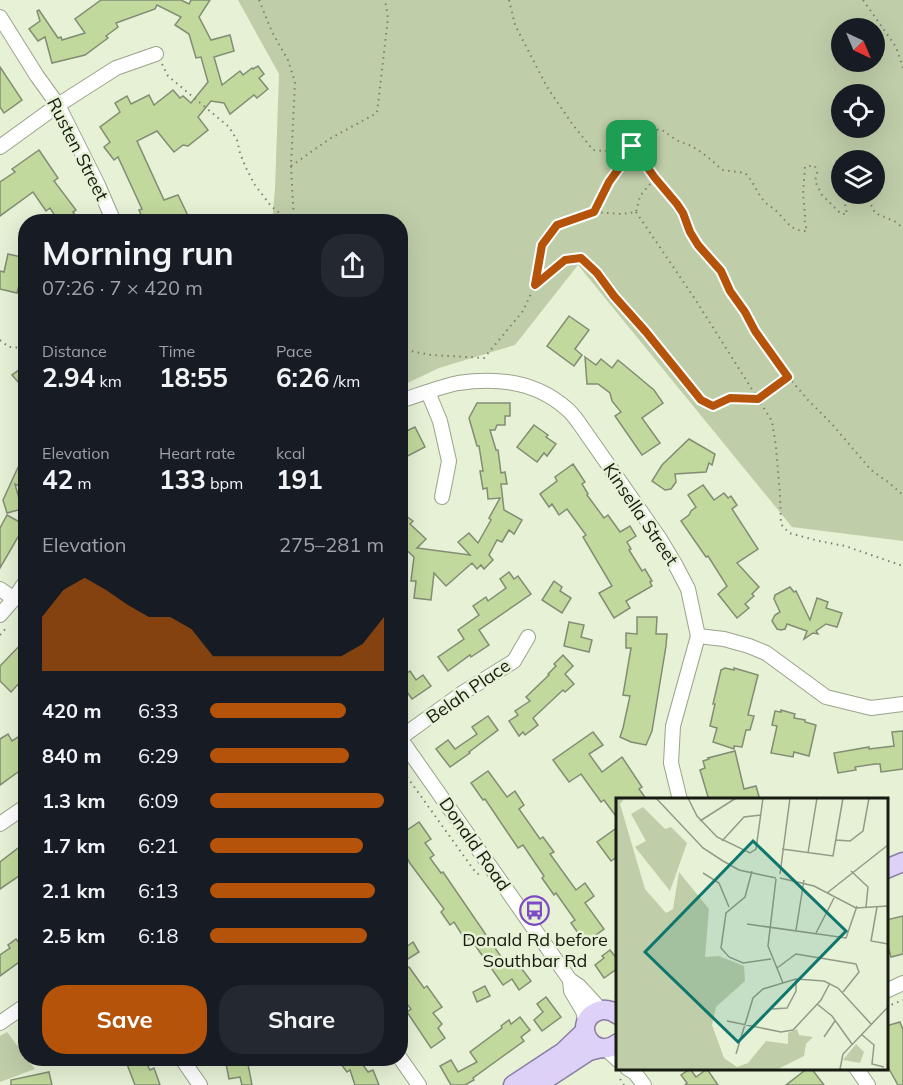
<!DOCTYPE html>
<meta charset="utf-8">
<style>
:root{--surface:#171b24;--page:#242831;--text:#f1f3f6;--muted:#9ea1a6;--accent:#b45309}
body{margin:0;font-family:Mulish,sans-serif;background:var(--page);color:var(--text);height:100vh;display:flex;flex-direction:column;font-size:22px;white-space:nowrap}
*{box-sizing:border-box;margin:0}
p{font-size:20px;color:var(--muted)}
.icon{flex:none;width:33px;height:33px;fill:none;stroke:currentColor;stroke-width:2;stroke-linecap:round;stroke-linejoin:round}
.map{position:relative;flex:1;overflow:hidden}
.details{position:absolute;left:18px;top:214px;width:390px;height:852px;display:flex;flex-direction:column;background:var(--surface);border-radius:24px;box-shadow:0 6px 24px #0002}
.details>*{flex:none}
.needle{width:39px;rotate:136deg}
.buttons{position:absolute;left:831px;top:18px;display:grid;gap:12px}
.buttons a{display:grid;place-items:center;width:54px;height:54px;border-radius:50%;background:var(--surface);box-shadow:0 6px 24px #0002;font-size:30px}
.pin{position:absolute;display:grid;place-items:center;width:51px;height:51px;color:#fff;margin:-26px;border-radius:12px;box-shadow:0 3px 9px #0006}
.round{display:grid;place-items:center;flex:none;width:63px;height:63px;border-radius:24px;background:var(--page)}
.headline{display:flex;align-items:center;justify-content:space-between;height:102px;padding:0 24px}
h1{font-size:33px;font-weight:700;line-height:45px}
.metrics{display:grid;grid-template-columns:repeat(3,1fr);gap:9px;height:102px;padding:6px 24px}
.metrics div{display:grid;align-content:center}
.metrics b{font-size:26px;font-weight:700}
.metrics small{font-size:16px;font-weight:400}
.metrics p{font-size:16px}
.chart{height:168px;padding:12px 24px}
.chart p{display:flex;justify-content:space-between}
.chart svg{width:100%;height:108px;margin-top:6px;fill:var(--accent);opacity:.7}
.button{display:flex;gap:12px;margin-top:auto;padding:12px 24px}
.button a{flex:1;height:69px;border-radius:24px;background:var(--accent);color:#fff;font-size:24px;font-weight:700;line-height:69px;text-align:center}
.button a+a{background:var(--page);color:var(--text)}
ul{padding:0 24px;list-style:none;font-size:20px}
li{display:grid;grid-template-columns:96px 72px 1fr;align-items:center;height:45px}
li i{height:15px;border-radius:8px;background:var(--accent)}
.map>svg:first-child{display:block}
.green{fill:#bfcea9;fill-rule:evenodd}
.building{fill:#c1d99c;stroke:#828d74;stroke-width:1.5}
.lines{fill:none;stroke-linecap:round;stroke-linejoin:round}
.minor-casing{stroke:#9aa48b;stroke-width:16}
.major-casing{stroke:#8a7ea5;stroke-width:21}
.path{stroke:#7b8270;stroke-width:2;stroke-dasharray:1.5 4.5;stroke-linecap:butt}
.minor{stroke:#fff;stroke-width:14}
.major{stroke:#ded1f8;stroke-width:18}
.route-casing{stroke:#fff;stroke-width:12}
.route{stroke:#b45309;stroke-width:8}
.labels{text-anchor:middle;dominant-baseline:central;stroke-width:5;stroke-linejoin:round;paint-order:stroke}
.street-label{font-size:18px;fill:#171b11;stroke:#e6f1d6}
.poi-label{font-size:18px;fill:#171b11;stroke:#e6f1d6}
.inset-road{fill:none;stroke:#939b87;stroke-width:1.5}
.view{fill:#0f766e;fill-opacity:0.15;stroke:#0f766e;stroke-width:3}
.inset-edge{fill:none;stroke:#171b11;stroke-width:3}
</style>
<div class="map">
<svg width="903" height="1085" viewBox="0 0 903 1085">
<rect width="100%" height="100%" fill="#e6f1d6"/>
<g class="green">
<path d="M238 0H903V541L792 527 578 265 515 345 439 368 401 386 400 222H272L275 189 279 74ZM842 28H874V62H842ZM842 94H874V128H842ZM842 160H874V194H842Z"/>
<polygon points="7,1032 25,1056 26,1059 27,1059 35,1069 0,1082 0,1036"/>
</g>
<g class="building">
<polygon points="101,0 181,0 189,4 191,0 210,0 199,17 211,40 230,35 234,51 214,57 222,85 240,71 243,75 252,68 253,69 258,66 264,74 259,78 268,89 257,98 254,95 230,114 224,103 211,101 198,117 208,130 188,146 183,145 174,152 157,131 137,141 164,200 178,195 191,222 144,222 139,210 142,209 118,157 114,160 104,147 110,142 100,127 120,112 115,103 127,96 131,104 149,95 154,105 173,90 180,98 183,96 191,103 208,82 201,57 196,58 189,34 175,25 181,17 157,5 155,9 116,23 118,27 106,36 108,38 85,55 52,63 45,37 38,41 29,29 40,21 37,11 39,10 58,38 61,37 62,40 85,33 75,19"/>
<polygon points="0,67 22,100 4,113 0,107"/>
<polygon points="39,150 58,178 54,181 76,210 73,212 80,222 59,222 50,208 46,211 33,192 0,216 0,182 15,172 12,169"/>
<polygon points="8,254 26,258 26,286 19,285 17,293 0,289 0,271 4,272"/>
<polygon points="569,316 589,330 575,349 582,355 574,366 547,346"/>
<polygon points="585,357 596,365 601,359 612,368 618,360 654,390 663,403 642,418 660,443 642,455 615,416 621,412 612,401 610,393 598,384 587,384"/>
<polygon points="26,365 26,391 12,375"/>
<polygon points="477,403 510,403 510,416 505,416 505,425 497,425 495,430 490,430 496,450 498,450 501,473 505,472 507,484 501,484 504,510 522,520 514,534 509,530 502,542 497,540 489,555 493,560 484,569 481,565 477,569 472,563 446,586 434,573 431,600 414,598 416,581 411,581 414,557 400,544 400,512 413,521 410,524 426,539 417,548 470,555 458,542 469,533 478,543 491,520 489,518 500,498 488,499 487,488 483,489 480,471 483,471 479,446 477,446 469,418"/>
<polygon points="534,425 548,435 546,437 556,444 547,456 544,453 537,462 517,447"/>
<polygon points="415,427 425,447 400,460 400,434"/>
<polygon points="689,439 715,454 712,465 709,463 706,472 675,474 676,482 671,489 665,490 652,481 662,465"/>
<polygon points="26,450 26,489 15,484 22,509 7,513 3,500"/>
<polygon points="573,464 585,482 582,484 588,494 587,495 604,518 608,515 620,532 630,526 636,536 627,542 631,549 629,550 642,571 645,569 652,581 650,582 652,586 626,601 630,608 614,618 599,593 612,586 583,537 586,535 567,509 559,515 552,504 549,507 540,494 557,481 555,477"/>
<polygon points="703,485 714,500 724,493 728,498 731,496 737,505 732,509 758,549 737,563 759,587 752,594 754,596 745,604 749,608 737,618 718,594 727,586 708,556 706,557 681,521 689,515 691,511 696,507 688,495"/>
<polygon points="7,515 25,525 0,568 0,528"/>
<polygon points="509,572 514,579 518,576 531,594 479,630 489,645 471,657 470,655 448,671 438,657 464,639 458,630 479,615 473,606 486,597 488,601 506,588 500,579"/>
<polygon points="554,581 562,587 560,591 571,598 562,613 542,600"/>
<polygon points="790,587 794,592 796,591 810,620 817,598 828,602 826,608 842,613 837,627 826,624 816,631 818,634 813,633 804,639 807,631 787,624 785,629 781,630 777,629 772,621 775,615 780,612 774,599 775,595"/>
<polygon points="637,617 657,617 656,634 667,634 666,646 652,731 646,745 631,742 620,737 623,728 630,696 623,695 631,648 626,648 626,633 637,634"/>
<polygon points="569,622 584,625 581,637 592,640 589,652 564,646"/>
<polygon points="26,639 26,676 11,692 0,681 0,666"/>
<polygon points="563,655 573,666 565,674 574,684 565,692 563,690 533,718 538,725 525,735 523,732 519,736 509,721 518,715 515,711 530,701 526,697 549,675 548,674 556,666 554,664"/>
<polygon points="725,668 734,670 734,668 758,675 748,715 754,716 750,730 746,730 742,747 734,746 734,749 713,742 717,728 710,726 715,704 713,704 721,670"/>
<polygon points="410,671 416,680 423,675 431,686 412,699 400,682 400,678"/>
<polygon points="781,710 795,714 794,718 805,720 805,722 816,725 809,756 794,752 793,757 771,753 777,726 772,725 775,711 781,712"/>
<polygon points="488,716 498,730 469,752 470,753 450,767 436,749 448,740 455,749 477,734 472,727"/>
<polygon points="903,731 903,769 881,772 880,764 875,764 855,767 856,770 838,773 834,753 869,747 869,749 894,746 892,732"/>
<polygon points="26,732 26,770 19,774 18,772 0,785 0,739 8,734 12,741"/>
<polygon points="593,732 603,745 589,754 602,772 622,757 642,787 639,789 647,800 618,800 618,819 604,800 601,802 581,774 569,782 553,760"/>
<polygon points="735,751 744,789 756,786 760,800 709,800 700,770 705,768 703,761 709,759 708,758"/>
<polygon points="488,771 507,797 515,791 524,805 519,809 540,839 543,837 554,852 550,854 576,890 585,883 594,896 585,903 604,929 585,943 571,923 575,920 556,893 554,895 542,878 544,876 523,845 518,848 485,799 483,800 471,783"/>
<polygon points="419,822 431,839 425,843 434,855 430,858 441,873 443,872 508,967 516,961 531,981 519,990 512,979 503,985 470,938 466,941 454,922 450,925 441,912 444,909 409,862 409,861 400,849 400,835"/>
<polygon points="618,827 618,856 611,861 597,842"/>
<polygon points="26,842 26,871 0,889 0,862"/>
<polygon points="903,916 903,954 891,957 886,940 886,920"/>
<polygon points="16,939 26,952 26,957 0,976 0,955 10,948 8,945"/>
<polygon points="413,942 419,952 408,959 402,950"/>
<polygon points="610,950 618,960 618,968 604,978 595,965 604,958 602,956"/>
<polygon points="409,967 424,988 427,986 442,1007 433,1013 442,1024 438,1028 445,1038 431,1048 407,1012 411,1009 400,995 400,973"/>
<polygon points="485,986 490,996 477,1002 473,992"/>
<polygon points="546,997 561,1017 542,1031 534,1020 543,1012 537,1004"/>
<polygon points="520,1017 530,1030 521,1037 524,1041 473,1078 474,1080 465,1085 451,1085 440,1066 451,1060 458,1072 477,1062 470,1052 502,1028 501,1026 509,1020 511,1024"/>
<polygon points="900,1022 903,1030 903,1085 898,1085 889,1069 886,1061 886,1026"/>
<polygon points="125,1059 145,1059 149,1068 150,1070 154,1068 160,1085 135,1085"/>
<polygon points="225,1059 247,1059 252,1085 242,1085 240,1077 229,1079"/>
<polygon points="337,1059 366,1059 361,1062 368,1072 373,1070 379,1085 355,1085 350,1070 347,1072"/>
<polygon points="808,1068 811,1068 824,1085 786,1085"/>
<polygon points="690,1069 696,1077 707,1069 718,1085 685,1085 687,1083 681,1075"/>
<polygon points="49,1072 52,1085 11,1085 11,1080"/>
</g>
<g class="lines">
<defs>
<g id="minor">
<polyline points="0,17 37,76 58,105 98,185 114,222"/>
<polyline points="0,147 58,105 116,68 156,54"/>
<polyline points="428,392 440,421 449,461 442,497"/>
<path d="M400 401C419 395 439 387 458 383 497 377 537 382 567 409 572 413 576 419 579 423L660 539 675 564 688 589 698 636 673 726 671 763 680 800"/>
<polyline points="0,589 14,599"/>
<polyline points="0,615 14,599 26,581"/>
<polyline points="698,636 724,639 749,646 766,653 826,697 871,708 903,704"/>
<polyline points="400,738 570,980 579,986 601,1010"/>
<polyline points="400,738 464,692 514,661 528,637"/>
<polyline points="0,824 26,806"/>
<polyline points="570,980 571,991 583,1011 586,1023"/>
<polyline points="886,991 903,983"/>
<polyline points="0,1023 26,1005"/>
<polyline points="605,1048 618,1060"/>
<polyline points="400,1058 419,1085"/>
<polyline points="182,1059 200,1085"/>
<polyline points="627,1068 635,1073 644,1085"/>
<polyline points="856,1068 868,1085"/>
</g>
<g id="major">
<polyline points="886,869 903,862"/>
<path d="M618 1015C611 1010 604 1008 596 1012 571 1024 593 1062 618 1043"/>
<polyline points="513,1085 563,1052 585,1031"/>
<polyline points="537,1085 589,1051 601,1048"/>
</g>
</defs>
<use href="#minor" class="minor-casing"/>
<use href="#major" class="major-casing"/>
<g class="path">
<polyline points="259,0 272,32 288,60 295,82 291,166 294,222"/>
<polyline points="509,0 515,25 547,87 573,125 593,150 630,153"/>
<polyline points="863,0 896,47 903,68"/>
<polyline points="162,64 168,76 229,127 237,140 240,153 246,168 255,185 271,206 290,222"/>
<path d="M632 146C636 141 649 131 655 130 664 128 668 135 675 139 679 142 684 143 689 145 701 151 712 160 722 170L745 173C754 182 757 193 764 201 769 206 775 209 779 214 789 224 792 231 807 231L804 218 805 216 803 194 805 167 808 166H815L817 173 815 181 822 195 841 214H847L843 194"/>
<polyline points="842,163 838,160 835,163 842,187"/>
<polyline points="291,166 331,138 377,113 388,18 385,0"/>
<polyline points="866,194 875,213 896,222 903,228"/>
<polyline points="595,212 622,214 636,212 640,196 655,178"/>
<polyline points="636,212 695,299 772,421 776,447 780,495 781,524 789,533 819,541 845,546 903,566"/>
<polyline points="535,285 565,260 581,258 597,273 614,296 701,400 713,406 730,398 758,399 788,377"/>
<polyline points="0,340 9,347 26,348"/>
<polyline points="400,349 431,355 484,358 523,311 535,285 542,245 557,225 594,212 609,181 630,153 632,146 655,178 677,204 683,213 690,233 698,245 721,271 730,291 745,312 755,331 785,373 808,400 832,424 871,470 888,482 903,495"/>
<polyline points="0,635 8,626"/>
<polyline points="400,767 476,873 481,875"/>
<polyline points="886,1007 903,1000"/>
<polyline points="400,1039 406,1046"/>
<polyline points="620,1079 624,1085"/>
</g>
<use href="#minor" class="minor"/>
<use href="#major" class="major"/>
</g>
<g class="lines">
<defs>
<polygon id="route" points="632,146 655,178 677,204 683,213 690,232 698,245 721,271 730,291 745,312 755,331 788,377 758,399 730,398 713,406 701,400 646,332 614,296 597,273 581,258 565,260 535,285 542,245 557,225 594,212 609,182 630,153"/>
</defs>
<use href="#route" class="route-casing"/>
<use href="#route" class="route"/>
</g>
<defs>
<symbol id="bus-ring" viewBox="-11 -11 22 22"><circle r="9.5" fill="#e6f1d6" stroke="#7d4cc4" stroke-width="1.5"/><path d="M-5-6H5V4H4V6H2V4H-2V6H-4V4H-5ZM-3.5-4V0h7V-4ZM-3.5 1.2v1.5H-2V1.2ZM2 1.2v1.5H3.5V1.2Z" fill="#7d4cc4"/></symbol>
</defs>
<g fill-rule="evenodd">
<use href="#bus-ring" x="518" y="894" width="33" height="33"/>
</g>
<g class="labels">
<g class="street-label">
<text transform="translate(78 149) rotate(63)">Rusten Street</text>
<text transform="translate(641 514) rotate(56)">Kinsella Street</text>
<text transform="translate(468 691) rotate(-35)">Belah Place</text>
<text transform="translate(475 844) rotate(55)">Donald Road</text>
</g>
<g class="poi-label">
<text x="535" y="939">Donald Rd before<tspan x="535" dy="21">Southbar Rd</tspan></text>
</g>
</g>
<g transform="translate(616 798)">
<rect width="272" height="272" fill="#e6f1d6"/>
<path d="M0 0H9L4 6 29 91 50 115 57 111 63 74 93 111 89 159 103 158 128 168 129 183 100 209 96 227 108 260 121 269 132 265 150 243 172 246V235L181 231 183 237 197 239 190 246 188 258 162 271H0ZM27 9 49 31 55 29 71 45 54 93 19 49 30 43 15 16ZM240 246 248 254 244 265 227 262Z" fill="#bfcea9"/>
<path class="inset-road" d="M40 0 87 50 107 63 123 72 160 80M72 0 81 18 101 39 134 55 140 51 147 0M84 23 120 0M220 42 234 43 247 33 253 0M106 43 128 19 145 17M166 51 217 58 227 0M192 55 201 0M136 73 129 99 110 115 105 150 113 159 127 165 155 161M235 73 252 89 250 109M87 75 103 85 113 109M164 76 174 0M164 80 198 88 240 110 272 108M160 81 152 148 167 185M211 95 272 47M261 109 255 143 272 146M131 126 230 140 241 108M180 132 188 82M200 135 218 100M161 170 180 156 240 166 243 174 227 194M201 206 216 218 236 246M156 211 171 210 180 193V181M111 223 165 234 177 232 205 202 214 185M245 236 258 247 256 266 268 269M208 239 219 223M120 256 137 200 147 191 180 181 208 183 222 190 255 226M224 271 227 256 272 209"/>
<path class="view" d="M137 43 230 133 122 244 29 154Z"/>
<rect width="272" height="272" class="inset-edge"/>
</g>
</svg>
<div class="buttons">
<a><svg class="needle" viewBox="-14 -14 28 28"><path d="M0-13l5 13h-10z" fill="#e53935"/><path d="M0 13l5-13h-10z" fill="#9ea1a6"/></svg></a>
<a><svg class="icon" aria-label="locate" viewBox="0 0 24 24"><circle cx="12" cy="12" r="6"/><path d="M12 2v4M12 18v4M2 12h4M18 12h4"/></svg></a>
<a><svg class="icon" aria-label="layers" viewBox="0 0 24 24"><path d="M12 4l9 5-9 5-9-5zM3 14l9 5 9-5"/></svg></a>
</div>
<div class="pin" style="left:632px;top:146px;background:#1e9e55"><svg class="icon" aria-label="arrive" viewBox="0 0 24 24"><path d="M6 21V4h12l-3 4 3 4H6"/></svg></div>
<section class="details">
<div class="headline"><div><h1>Morning run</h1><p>07:26 · 7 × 420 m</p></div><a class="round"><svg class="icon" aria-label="share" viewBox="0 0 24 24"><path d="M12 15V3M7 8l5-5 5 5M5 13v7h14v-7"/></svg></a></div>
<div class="metrics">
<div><p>Distance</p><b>2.94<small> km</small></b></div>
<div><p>Time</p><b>18:55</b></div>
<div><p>Pace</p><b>6:26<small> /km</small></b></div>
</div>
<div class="metrics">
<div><p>Elevation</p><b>42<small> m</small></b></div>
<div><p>Heart rate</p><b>133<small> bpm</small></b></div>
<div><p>kcal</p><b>191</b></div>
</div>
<div class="chart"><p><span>Elevation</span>275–281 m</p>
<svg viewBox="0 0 160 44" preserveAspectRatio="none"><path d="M0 44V22L10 11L20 6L30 11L40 17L50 22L60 22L70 27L80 38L90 38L100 38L110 38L120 38L130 38L140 38L150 33L160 22V44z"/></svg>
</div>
<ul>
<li><b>420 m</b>6:33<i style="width:78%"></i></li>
<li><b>840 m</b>6:29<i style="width:80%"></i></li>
<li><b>1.3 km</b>6:09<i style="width:100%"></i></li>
<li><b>1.7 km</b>6:21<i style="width:88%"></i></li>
<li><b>2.1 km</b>6:13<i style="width:95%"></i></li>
<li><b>2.5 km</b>6:18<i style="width:90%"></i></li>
</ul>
<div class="button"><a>Save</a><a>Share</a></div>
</section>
</div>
